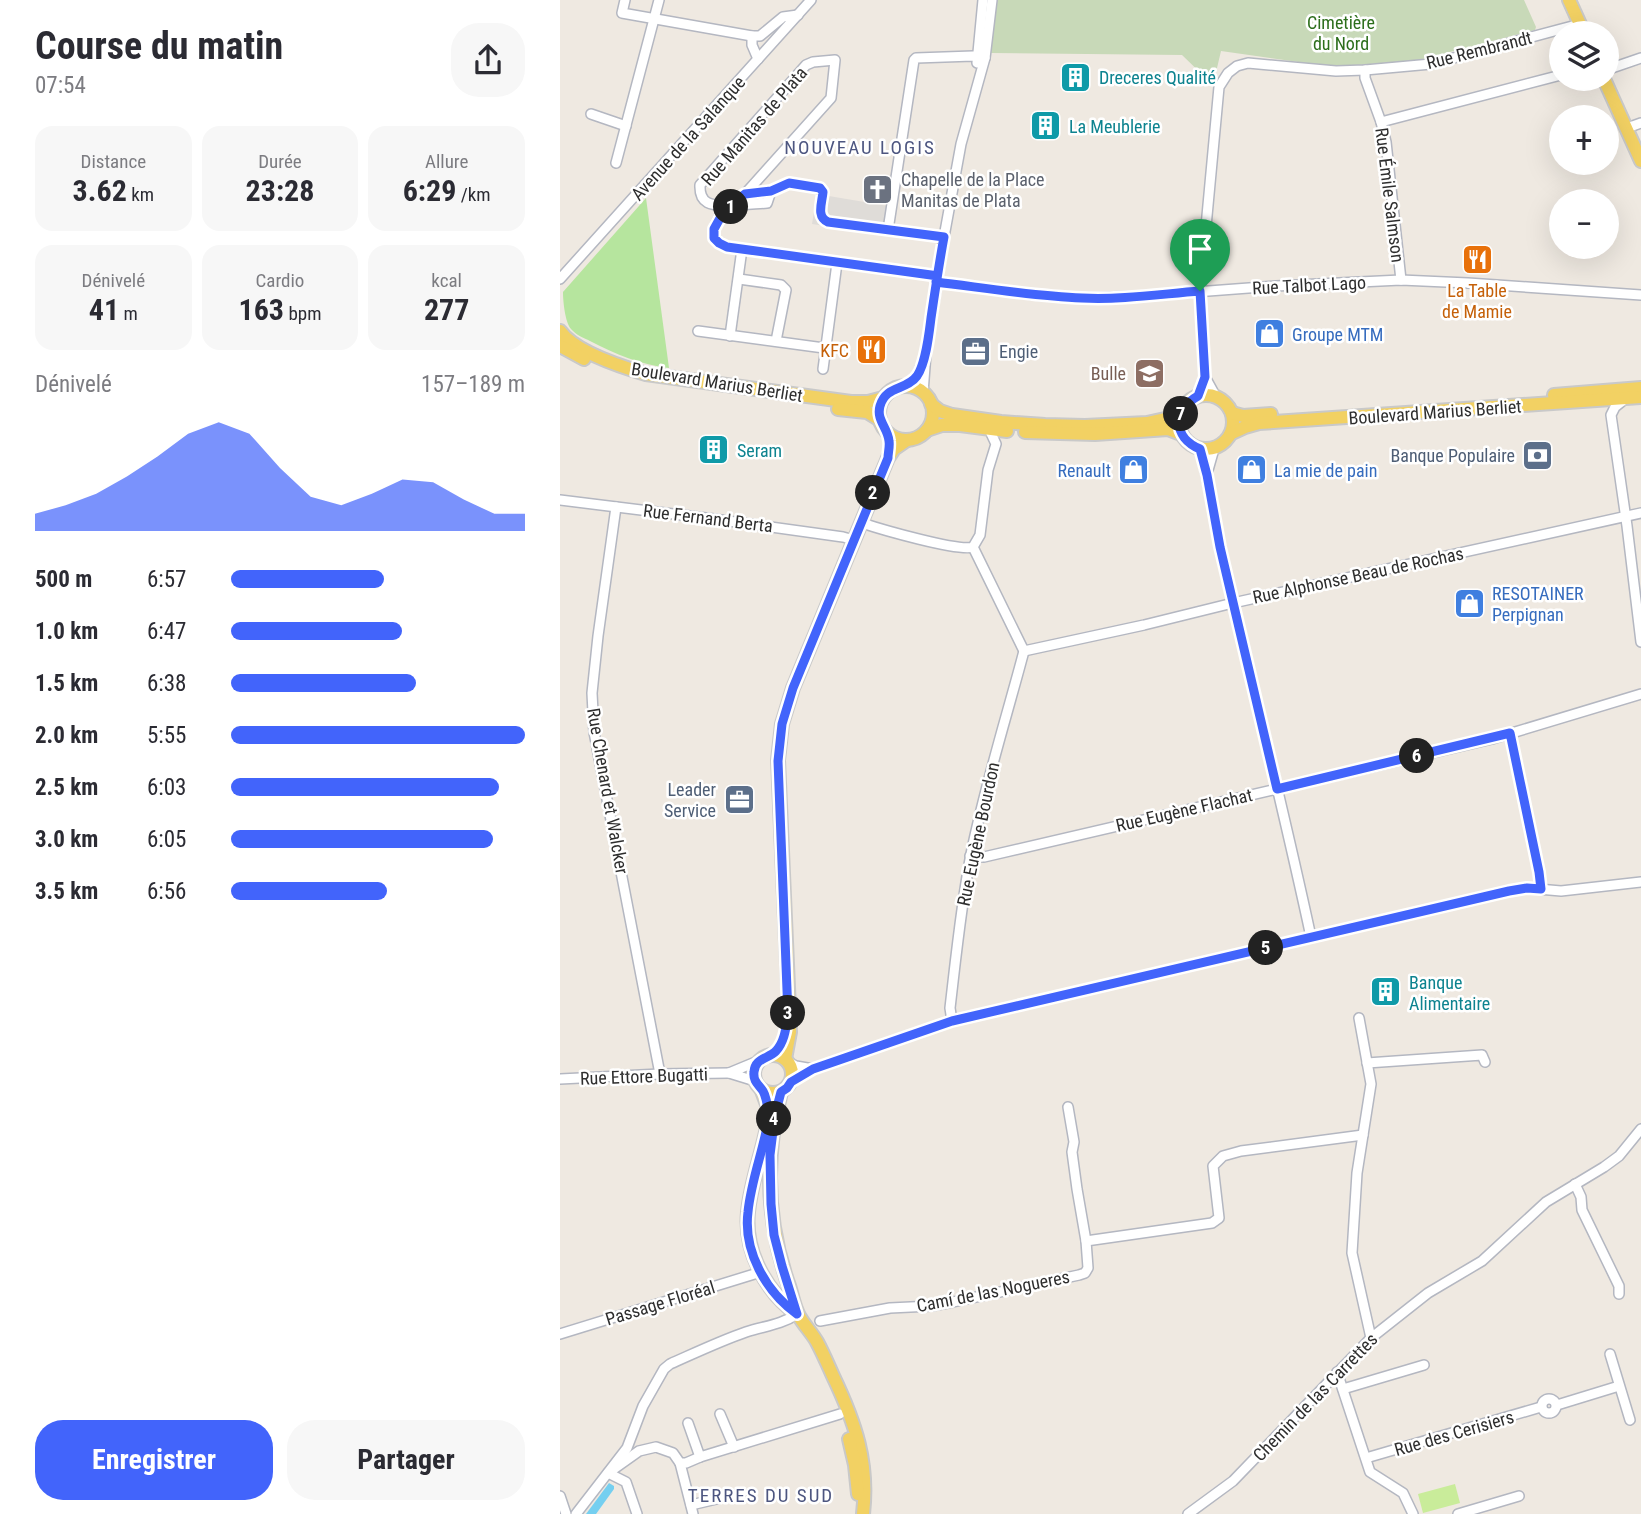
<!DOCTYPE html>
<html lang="fr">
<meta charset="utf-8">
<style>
:root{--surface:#fff;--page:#f7f7f7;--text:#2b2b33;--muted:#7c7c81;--accent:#4264fb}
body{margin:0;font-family:"Roboto Condensed",sans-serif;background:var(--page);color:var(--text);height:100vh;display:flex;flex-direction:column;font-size:26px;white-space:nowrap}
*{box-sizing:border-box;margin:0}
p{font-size:23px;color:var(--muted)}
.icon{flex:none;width:38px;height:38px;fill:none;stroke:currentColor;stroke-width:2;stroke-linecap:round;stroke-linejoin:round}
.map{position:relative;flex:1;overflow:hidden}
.details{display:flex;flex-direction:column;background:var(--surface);width:560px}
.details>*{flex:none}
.buttons{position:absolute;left:989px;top:21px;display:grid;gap:14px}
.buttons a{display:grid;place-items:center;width:70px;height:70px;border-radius:50%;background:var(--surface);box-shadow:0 7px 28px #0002;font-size:35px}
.pin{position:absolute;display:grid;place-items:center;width:60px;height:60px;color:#fff;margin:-72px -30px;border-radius:50% 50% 50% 0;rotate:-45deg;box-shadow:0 0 7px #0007}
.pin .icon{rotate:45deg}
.km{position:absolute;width:35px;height:35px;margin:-18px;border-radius:50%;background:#222;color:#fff;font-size:19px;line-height:35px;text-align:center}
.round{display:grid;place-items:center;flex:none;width:74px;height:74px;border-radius:28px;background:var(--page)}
.headline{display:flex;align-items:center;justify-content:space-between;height:119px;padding:0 35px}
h1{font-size:38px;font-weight:700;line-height:52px}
.stats{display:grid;grid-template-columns:repeat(3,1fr);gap:10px;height:119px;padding:7px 35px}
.stats div{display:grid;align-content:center;border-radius:18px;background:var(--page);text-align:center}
.stats b{font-size:30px;font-weight:700}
.stats small{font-size:19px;font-weight:400}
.stats p{font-size:19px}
.chart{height:196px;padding:14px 35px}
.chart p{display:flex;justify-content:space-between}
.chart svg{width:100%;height:126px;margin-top:7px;fill:var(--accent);opacity:.7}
.primary-button{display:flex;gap:14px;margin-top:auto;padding:14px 35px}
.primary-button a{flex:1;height:80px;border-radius:28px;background:var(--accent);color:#fff;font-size:28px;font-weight:700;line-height:80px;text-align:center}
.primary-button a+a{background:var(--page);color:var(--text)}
ul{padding:0 35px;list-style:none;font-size:23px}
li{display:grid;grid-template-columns:112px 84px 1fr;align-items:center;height:52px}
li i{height:18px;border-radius:9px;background:var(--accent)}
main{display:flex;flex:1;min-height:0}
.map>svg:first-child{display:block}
.green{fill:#b6e59e}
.cemetery{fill:#c8d9b8}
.pitch{fill:#c9ec9a}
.plaza{fill:#dfdcd8}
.water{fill:#75cff0}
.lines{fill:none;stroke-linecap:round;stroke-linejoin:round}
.minor-casing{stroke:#b4b7c1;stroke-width:12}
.major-casing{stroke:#c9c9c9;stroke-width:16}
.minor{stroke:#fff;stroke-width:9}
.major{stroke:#f2d163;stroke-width:12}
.route-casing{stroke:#fff;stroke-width:14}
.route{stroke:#4264fb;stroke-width:9}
.labels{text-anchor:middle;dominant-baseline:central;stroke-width:5;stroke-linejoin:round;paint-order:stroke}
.park-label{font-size:18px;fill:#2c6e1b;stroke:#fff}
.street-label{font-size:18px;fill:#2e2e2e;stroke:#fff}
.culture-label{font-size:18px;fill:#0d838f;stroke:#fff;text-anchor:start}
.worship-label{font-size:18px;fill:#5b616d;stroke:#fff;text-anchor:start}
.food-label{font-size:18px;fill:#c56008;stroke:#fff}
.shop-label{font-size:18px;fill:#366cbe;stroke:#fff;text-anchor:start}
.service-label{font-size:18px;fill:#4e5e75;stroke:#fff;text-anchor:end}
.education-label{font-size:18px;fill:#785e54;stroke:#fff;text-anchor:end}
.neighbourhood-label{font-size:19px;letter-spacing:2px;fill:#4d5680;stroke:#fff}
</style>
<main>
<section class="details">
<div class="headline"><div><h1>Course du matin</h1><p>07:54</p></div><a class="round"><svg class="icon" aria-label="share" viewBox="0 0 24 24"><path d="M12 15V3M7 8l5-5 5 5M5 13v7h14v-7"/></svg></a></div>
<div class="stats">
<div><p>Distance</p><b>3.62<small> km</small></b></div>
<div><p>Durée</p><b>23:28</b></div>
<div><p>Allure</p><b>6:29<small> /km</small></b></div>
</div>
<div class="stats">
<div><p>Dénivelé</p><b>41<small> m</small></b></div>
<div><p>Cardio</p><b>163<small> bpm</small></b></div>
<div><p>kcal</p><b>277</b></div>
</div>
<div class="chart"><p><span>Dénivelé</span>157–189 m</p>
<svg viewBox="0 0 160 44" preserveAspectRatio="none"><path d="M0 44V38L10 35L20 31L30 25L40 18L50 10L60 6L70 10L80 22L90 32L100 35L110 31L120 26L130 27L140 33L150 38L160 38V44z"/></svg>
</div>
<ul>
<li><b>500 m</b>6:57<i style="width:52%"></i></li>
<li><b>1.0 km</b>6:47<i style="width:58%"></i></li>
<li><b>1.5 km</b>6:38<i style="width:63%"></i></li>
<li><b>2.0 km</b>5:55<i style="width:100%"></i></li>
<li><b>2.5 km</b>6:03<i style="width:91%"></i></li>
<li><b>3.0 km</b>6:05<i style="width:89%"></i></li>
<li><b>3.5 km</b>6:56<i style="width:53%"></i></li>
</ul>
<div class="primary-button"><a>Enregistrer</a><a>Partager</a></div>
</section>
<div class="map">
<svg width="1081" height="1514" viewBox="0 0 1081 1514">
<rect width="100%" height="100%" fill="#efe9e1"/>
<path class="green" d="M86 198 109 368C81 365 55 354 30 341 24 338 16 335 11 329 5 322 3 301 3 292Z"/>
<polygon class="cemetery" points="436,0 964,0 976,27 975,30 859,60 774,67 661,51 653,85 622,55 431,53"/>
<polygon class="pitch" points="895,1484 900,1503 863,1513 858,1494"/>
<polygon class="plaza" points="257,194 334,207 330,236 252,224"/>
<polygon class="water" points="49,1483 54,1486 54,1489 36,1514 26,1514"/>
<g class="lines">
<defs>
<g id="minor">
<polyline points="65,0 62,13 192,36 200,36 223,17 238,15"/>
<polyline points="192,36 192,45 198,59"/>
<path d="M275 60 271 98 185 194 172 206C155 205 139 207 140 185L246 65 253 62Z"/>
<polyline points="417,63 423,0"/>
<polyline points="805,70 805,78 821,122 826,142 841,280"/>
<polyline points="1046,70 1081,58"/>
<polyline points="31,114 66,126"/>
<polyline points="821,122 1001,75"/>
<polyline points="1067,128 1081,123"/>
<polyline points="56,163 99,0"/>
<polyline points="185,194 211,191"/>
<polyline points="328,230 384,237"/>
<path d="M377 276 167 247C162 245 156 243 154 237 150 227 164 209 173 206 184 204 196 204 207 203L211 191 229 183 260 188 263 192C262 203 256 217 268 222L328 230 354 60 356 58 413 56 425 58"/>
<polyline points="0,279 251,0"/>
<polyline points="179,279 221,285 226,290 216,341"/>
<polyline points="376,282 476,295 525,298 582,296 716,286 841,280 908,283 1081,295"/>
<polyline points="138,331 264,348"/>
<polyline points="170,336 182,249"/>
<polyline points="263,369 277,263"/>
<polyline points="645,377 656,397"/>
<polyline points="345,386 358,375 360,368"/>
<polyline points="363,393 366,353 384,237 401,144 425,58 432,0"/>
<polyline points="638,396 645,377 640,291 659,87 668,73 677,66 688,63 776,71 805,70 871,64 1020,24"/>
<polyline points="1065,399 1055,407 1051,415 1067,526 1081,642"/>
<path d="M640 449C651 490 656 532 666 574 695 695 725 816 751 937"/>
<polyline points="648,470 654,449"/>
<polyline points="0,500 154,519 283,537 294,540"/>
<polyline points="56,507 38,636 32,693 34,732 100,1074"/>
<path d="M302 523C320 529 399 552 413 547L420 535 428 470 436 444 429 429"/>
<polyline points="413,547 464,651 584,625 673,603 1081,513"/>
<polyline points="950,733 979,872 981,889"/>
<polyline points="410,856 424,857 932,739 1081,694"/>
<polyline points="799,1018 811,1084 797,1173 792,1253 811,1338"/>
<path d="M392 1021 390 1008C396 957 401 905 411 854 425 785 446 719 464 651"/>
<polyline points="228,1062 236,1066 253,1069 231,1082"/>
<polyline points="807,1063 922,1055 925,1062"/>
<polyline points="253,1069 392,1021 949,891 967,888 1001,891 1081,882"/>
<polyline points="0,1079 100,1074 169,1073"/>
<polyline points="195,1081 169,1073 198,1061"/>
<polyline points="508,1107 514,1142 512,1152 517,1189 526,1241"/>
<polyline points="1015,1184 1021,1197 1022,1210 1059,1286 1059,1294"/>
<polyline points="260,1321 330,1308 371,1306 393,1302 519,1275 525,1273 528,1268 526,1241 652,1223 659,1218 653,1166 663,1156 681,1151 803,1135"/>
<polyline points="0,1334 201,1272"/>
<polyline points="1050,1354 1070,1420"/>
<polyline points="777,1372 810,1472 843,1493 853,1514"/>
<polyline points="783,1389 864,1365"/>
<circle cx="989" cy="1406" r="7"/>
<polyline points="997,1405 1059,1386"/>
<polyline points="160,1414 174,1447"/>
<polyline points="128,1423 140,1457"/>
<polyline points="806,1458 981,1407"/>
<polyline points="120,1463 133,1514"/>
<polyline points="0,1496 6,1514"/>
<polyline points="131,1505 182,1493"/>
<path d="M16 1514 67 1448 83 1406 104 1369 110 1364C135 1353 160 1341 186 1332 204 1326 221 1325 237 1314"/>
<polyline points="77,1514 66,1482 48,1473 79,1451 96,1447 113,1453 120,1463 126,1463 140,1457 280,1414"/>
<polyline points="628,1514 673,1481 811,1338 868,1293 922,1261 986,1202 1044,1167 1059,1156 1081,1129"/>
<polyline points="898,1514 959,1496"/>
</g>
<g id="major">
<polyline points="1009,0 1024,33"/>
<polyline points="1044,79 1081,161"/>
<path d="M0 331C15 352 62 367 86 374L291 402H308L323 398"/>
<polyline points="0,346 24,359"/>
<circle cx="346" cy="413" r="27"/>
<circle cx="646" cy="422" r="27"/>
<polyline points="994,395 1081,388"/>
<polyline points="371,404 380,411 392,415 441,422 485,425 525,426 587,423 605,419 622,410"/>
<polyline points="278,409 307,412 320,420"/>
<polyline points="672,413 683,416 711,414"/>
<polyline points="367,430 382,425 400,425 447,431"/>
<polyline points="465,432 535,434 608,429 621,434"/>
<polyline points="672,433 685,427 699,423 1081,397"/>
<circle cx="213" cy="1074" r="19"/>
<polyline points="225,1059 230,1032 218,760 222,724 233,688 328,458 334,449 347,440"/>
<path d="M202 1091 208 1107 209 1117C204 1149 191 1180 188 1212 184 1251 206 1292 237 1314"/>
<path d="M221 1092C204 1158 206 1221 229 1286 232 1295 234 1307 239 1316 244 1325 252 1333 257 1342 263 1353 268 1365 273 1376 295 1422 309 1462 303 1514"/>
<polyline points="289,1439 295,1465 298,1494"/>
</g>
</defs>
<use href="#minor" class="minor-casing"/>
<use href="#major" class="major-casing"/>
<use href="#minor" class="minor"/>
<use href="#major" class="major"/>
</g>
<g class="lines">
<defs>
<path id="route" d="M640 291C601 294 561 300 522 298 473 296 425 288 376 282L377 276 371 275 167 247 159 243 154 238V229L164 211 185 194 211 191 229 183 260 188 263 192C262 203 256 217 268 222L384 237C379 264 375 291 371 318 369 334 366 363 357 376 346 391 326 385 320 406 316 420 328 428 329 441 330 446 328 453 328 458L233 688 222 724 218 761 228 1015C226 1027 225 1041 216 1051 208 1059 195 1058 194 1072 193 1081 198 1084 203 1091 207 1098 208 1109 209 1117 204 1149 191 1180 188 1212 183 1251 206 1292 237 1314L222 1266 214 1235 211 1204 210 1155 215 1115 221 1092 227 1088 231 1082 253 1069 392 1021 949 891 967 888 981 889 979 872 950 733 717 789 660 547 647 475 640 449C612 437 613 410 638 396L645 377 640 291"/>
</defs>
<use href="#route" class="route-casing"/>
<use href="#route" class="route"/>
</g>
<defs>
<symbol id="building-square" viewBox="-11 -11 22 22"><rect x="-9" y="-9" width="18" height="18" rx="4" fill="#0f9aa8" stroke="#fff"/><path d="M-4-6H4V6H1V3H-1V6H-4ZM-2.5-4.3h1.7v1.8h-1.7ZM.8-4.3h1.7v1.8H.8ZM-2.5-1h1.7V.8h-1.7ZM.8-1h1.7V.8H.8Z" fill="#fff"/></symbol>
<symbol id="church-square" viewBox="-11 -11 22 22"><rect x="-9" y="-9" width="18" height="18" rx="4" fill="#6b7280" stroke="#fff"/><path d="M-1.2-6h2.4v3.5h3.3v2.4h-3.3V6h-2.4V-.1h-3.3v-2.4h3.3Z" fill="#fff"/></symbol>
<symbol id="restaurant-square" viewBox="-11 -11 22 22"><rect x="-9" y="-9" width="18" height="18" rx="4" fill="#e8710a" stroke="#fff"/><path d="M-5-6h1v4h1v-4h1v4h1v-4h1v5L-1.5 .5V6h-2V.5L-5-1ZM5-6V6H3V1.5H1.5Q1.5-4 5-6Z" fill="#fff"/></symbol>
<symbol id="shop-square" viewBox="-11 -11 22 22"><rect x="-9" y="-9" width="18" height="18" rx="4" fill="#3f7fe0" stroke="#fff"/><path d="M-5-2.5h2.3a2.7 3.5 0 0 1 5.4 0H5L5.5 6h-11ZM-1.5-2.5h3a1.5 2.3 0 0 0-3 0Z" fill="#fff"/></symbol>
<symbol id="office-square" viewBox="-11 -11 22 22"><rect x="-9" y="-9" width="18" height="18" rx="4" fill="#5c6f8a" stroke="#fff"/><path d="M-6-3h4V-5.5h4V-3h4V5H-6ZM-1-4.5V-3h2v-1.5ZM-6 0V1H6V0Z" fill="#fff"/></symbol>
<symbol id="school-square" viewBox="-11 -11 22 22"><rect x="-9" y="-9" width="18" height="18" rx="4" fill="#8d6e63" stroke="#fff"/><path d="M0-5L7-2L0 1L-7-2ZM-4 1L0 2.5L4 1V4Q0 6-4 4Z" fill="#fff"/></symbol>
<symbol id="bank-square" viewBox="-11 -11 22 22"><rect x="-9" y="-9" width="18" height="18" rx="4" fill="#5c6f8a" stroke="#fff"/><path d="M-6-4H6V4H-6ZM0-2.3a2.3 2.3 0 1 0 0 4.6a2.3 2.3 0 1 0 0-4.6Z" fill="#fff"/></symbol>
</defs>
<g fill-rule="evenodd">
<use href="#building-square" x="498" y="60" width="35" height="35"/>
<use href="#building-square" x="468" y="108" width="35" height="35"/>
<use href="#church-square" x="300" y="172" width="35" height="35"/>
<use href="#restaurant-square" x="900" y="242" width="35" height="35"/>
<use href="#shop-square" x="692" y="316" width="35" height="35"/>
<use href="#restaurant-square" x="294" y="332" width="35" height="35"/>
<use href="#office-square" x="398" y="334" width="35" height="35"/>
<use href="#school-square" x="572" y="356" width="35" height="35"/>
<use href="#building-square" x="136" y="432" width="35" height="35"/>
<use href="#bank-square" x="960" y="438" width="35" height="35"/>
<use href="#shop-square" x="556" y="452" width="35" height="35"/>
<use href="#shop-square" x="674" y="452" width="35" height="35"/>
<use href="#shop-square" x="892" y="586" width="35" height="35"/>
<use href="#office-square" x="162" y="782" width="35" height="35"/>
<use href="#building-square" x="808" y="974" width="35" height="35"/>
</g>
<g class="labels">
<g class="park-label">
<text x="781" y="22">Cimetière<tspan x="781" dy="21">du Nord</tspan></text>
</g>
<g class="street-label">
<text transform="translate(919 50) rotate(-14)">Rue Rembrandt</text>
<text transform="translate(194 126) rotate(-49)">Rue Manitas de Plata</text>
<text transform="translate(128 138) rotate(-48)">Avenue de la Salanque</text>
<text transform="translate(830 195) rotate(83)">Rue Émile Salmson</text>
<text transform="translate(749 285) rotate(-3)">Rue Talbot Lago</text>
<text transform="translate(157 382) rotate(9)">Boulevard Marius Berliet</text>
<text transform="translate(875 412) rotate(-4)">Boulevard Marius Berliet</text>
<text transform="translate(148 518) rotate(7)">Rue Fernand Berta</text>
<text transform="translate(798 575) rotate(-12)">Rue Alphonse Beau de Rochas</text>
<text transform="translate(48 791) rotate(80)">Rue Chenard et Walcker</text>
<text transform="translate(624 810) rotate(-13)">Rue Eugène Flachat</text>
<text transform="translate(418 834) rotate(-78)">Rue Eugène Bourdon</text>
<text transform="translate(84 1076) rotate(-2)">Rue Ettore Bugatti</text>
<text transform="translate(433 1291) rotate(-11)">Camí de las Nogueres</text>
<text transform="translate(100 1303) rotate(-17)">Passage Floréal</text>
<text transform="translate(755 1397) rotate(-46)">Chemin de las Carrettes</text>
<text transform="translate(894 1433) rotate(-16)">Rue des Cerisiers</text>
</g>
<g class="culture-label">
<text x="539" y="77">Dreceres Qualité</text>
<text x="509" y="126">La Meublerie</text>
<text x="177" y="450">Seram</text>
<text x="849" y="982">Banque<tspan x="849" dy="21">Alimentaire</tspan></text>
</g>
<g class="worship-label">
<text x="341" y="179">Chapelle de la Place<tspan x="341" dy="21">Manitas de Plata</tspan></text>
</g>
<g class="food-label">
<text x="917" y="290">La Table<tspan x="917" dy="21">de Mamie</tspan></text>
<text x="289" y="350" text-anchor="end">KFC</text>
</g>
<g class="shop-label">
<text x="732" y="334">Groupe MTM</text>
<text x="551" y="470" text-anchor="end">Renault</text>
<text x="714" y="470">La mie de pain</text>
<text x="932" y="593">RESOTAINER<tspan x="932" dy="21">Perpignan</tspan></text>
</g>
<g class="service-label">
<text x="439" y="351" text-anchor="start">Engie</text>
<text x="955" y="455">Banque Populaire</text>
<text x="156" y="789">Leader<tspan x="156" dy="21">Service</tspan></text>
</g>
<g class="education-label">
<text x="566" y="373">Bulle</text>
</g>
<g class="neighbourhood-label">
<text x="300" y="147">NOUVEAU LOGIS</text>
<text x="201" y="1495">TERRES DU SUD</text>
</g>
</g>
</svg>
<div class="buttons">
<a><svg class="icon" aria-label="layers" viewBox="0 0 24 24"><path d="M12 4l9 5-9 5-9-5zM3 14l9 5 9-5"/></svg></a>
<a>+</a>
<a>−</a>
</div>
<div class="pin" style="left:640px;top:291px;background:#1e9e55"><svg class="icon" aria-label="arrive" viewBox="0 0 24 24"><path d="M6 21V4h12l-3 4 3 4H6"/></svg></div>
<b class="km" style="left:171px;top:207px">1</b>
<b class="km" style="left:313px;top:493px">2</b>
<b class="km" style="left:228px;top:1013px">3</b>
<b class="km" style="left:214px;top:1119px">4</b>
<b class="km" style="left:706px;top:948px">5</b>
<b class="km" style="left:857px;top:756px">6</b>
<b class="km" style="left:621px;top:414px">7</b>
</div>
</main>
